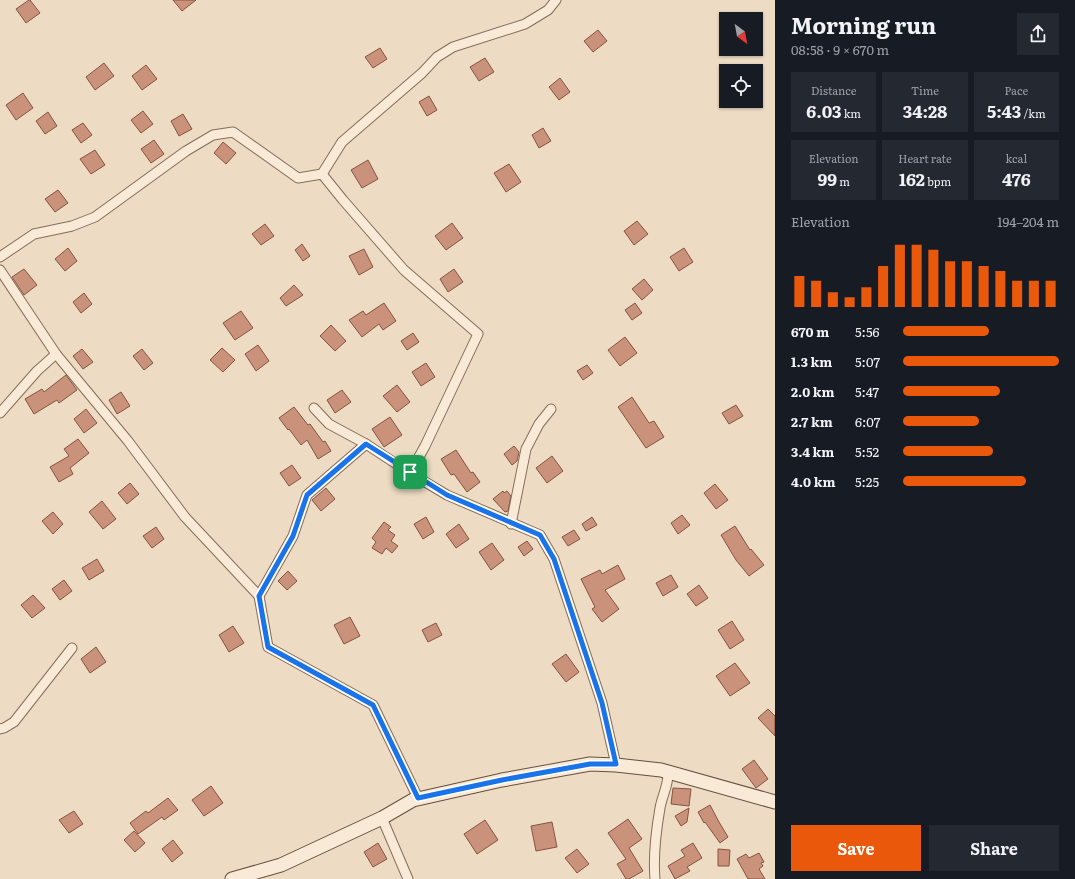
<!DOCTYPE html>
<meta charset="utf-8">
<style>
:root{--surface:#171b24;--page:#242831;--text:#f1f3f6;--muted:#9ea1a6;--accent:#ea580c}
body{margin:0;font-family:Literata,serif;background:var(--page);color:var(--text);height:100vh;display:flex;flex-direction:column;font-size:15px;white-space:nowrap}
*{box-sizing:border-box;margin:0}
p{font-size:13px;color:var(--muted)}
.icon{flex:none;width:22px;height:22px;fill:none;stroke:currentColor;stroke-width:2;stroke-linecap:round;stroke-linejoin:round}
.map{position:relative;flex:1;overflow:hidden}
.drawer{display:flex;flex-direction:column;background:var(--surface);width:300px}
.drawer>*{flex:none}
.needle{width:26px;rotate:148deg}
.controls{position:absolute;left:719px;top:12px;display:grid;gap:8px}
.controls a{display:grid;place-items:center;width:44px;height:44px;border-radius:0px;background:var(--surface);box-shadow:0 1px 3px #0004;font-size:20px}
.pin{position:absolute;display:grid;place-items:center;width:34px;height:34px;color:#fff;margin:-17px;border-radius:8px;box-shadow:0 2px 6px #0006}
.round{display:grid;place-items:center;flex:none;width:42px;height:42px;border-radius:0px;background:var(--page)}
.head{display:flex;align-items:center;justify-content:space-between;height:68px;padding:0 16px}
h1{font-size:22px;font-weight:700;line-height:30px}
.stats{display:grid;grid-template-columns:repeat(3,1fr);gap:6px;height:68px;padding:4px 16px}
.stats div{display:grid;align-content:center;border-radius:0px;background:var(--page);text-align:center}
.stats b{font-size:17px;font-weight:700}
.stats small{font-size:11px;font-weight:400}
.stats p{font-size:11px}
.chart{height:112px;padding:8px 16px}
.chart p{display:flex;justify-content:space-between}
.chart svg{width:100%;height:72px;margin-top:4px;stroke:var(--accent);stroke-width:6}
.cta{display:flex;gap:8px;margin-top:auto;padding:8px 16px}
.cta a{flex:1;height:46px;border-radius:0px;background:var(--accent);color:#fff;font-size:16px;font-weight:700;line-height:46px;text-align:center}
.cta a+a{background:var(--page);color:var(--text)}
ul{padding:0 16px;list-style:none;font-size:13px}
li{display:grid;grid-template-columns:64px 48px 1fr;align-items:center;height:30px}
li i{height:10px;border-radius:5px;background:var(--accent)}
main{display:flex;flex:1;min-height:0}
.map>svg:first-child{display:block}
.building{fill:#ca927a;stroke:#855441}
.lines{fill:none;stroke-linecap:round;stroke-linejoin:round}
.street-casing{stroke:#866d5a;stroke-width:11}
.secondary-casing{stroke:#684e3e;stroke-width:15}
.street{stroke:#f8ead6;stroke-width:9}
.secondary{stroke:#f8ead6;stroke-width:13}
.route-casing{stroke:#fff;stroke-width:8}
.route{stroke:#1a73e8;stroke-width:5}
</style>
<main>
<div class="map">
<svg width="775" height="879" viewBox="0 0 775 879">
<rect width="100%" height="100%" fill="#eddbc3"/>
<g class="building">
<polygon points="29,0 30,0 40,13 26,23 16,9"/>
<polygon points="173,0 196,0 182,11"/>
<polygon points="598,30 607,41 593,52 584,41"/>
<polygon points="380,48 387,59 373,68 365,57"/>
<polygon points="485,58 494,72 479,81 470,67"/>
<polygon points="104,63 114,76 95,90 86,77"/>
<polygon points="146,65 157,79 142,90 132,76"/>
<polygon points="560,78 570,92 559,100 549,87"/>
<polygon points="23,93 33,108 16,120 6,105"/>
<polygon points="429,96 437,110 427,116 419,102"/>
<polygon points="143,111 153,124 141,133 131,120"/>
<polygon points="48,112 57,126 45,134 36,121"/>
<polygon points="183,114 192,129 179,136 171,121"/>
<polygon points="83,123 92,135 81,143 72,130"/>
<polygon points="543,128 551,141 539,148 532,135"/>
<polygon points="154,140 164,154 151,163 141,149"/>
<polygon points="223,142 236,153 226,164 214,153"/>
<polygon points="95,150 105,165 91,174 80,159"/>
<polygon points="368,160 378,179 362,188 351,170"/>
<polygon points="509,164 521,182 506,192 494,173"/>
<polygon points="58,190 68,203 55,212 45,199"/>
<polygon points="637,221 648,234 634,245 624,231"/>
<polygon points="452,223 463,238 446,250 435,236"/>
<polygon points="265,224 274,236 261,245 252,234"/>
<polygon points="302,244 310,256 303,261 295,250"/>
<polygon points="68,248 77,261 65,271 55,259"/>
<polygon points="684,248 693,262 679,271 670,257"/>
<polygon points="364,249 373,267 359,275 349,256"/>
<polygon points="24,269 37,285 24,295 12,277"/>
<polygon points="454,269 463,282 448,292 440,279"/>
<polygon points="644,279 653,290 642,300 632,289"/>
<polygon points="294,285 303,295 286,306 280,298"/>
<polygon points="84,293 92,304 81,313 73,302"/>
<polygon points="384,303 396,321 383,330 379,324 362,337 349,320 363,311 366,315"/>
<polygon points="635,303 642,313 632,320 625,310"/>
<polygon points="241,311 253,328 235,340 223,323"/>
<polygon points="331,325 346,341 335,351 320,336"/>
<polygon points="413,333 419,342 407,350 401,341"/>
<polygon points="625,337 637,353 620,366 608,350"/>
<polygon points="258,345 269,361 256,371 245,354"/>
<polygon points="222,348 235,360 223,372 210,360"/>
<polygon points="82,349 93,362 83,369 73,356"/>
<polygon points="142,349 153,363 144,370 133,356"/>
<polygon points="426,363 435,377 421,386 412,372"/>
<polygon points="587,365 593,373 583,380 577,371"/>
<polygon points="66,375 77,390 59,403 57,400 34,414 25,399 42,389 44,392"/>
<polygon points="397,385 410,402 397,412 383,396"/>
<polygon points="342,390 351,402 335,413 327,400"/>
<polygon points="121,392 130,406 117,414 109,400"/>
<polygon points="632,397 649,423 654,421 664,437 646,448 618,407"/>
<polygon points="736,405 743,416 729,424 722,413"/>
<polygon points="294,407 308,425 310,424 323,442 325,441 331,451 318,459 307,440 301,445 289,429 288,430 279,418"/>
<polygon points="86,409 97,423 84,433 74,419"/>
<polygon points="390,417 402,435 384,447 372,429"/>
<polygon points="78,439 89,453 70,468 73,474 59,482 50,467 69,456 64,449"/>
<polygon points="514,446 519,452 517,461 512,465 504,454"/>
<polygon points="456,450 471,473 473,472 480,482 467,492 454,474 451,475 441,459"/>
<polygon points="552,456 563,471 547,483 536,468"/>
<polygon points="292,465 301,478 289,486 280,473"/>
<polygon points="130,483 139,494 127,504 118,493"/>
<polygon points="715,484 728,500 716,509 704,493"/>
<polygon points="326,488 335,499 321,511 312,500"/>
<polygon points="503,491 504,493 507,491 511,496 508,511 505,512 493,499"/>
<polygon points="102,501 116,519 103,529 89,512"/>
<polygon points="53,512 63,524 53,534 42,521"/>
<polygon points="682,515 690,525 678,534 671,523"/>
<polygon points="426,517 434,532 423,539 414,524"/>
<polygon points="592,517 597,525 586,531 582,524"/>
<polygon points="384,522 391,527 388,530 395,535 391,541 398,546 392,553 386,548 382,554 372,548 376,542 372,538"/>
<polygon points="459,524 469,539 456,548 446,534"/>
<polygon points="735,526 750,550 751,549 764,565 749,576 736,560 721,535"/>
<polygon points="156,527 164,539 152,548 143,536"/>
<polygon points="574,530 580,539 568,546 562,537"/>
<polygon points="527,541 533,549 524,556 518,547"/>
<polygon points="492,543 504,560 491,570 479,552"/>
<polygon points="97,559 104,571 89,580 82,568"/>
<polygon points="618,565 625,579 605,590 619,609 602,622 592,609 595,607 581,579 600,570 602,574"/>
<polygon points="288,571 297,581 287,590 278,581"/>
<polygon points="671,575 678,587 663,596 656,583"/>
<polygon points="64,580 72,591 60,600 52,589"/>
<polygon points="699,585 708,598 696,606 687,594"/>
<polygon points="33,595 45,608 32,618 21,605"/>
<polygon points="350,617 360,636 344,644 334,625"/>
<polygon points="732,621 744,640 730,649 718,630"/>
<polygon points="436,623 442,635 428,642 422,630"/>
<polygon points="233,626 244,643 229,652 219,635"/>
<polygon points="96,647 106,662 90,673 81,659"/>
<polygon points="566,654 579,672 566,682 552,664"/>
<polygon points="735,663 750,683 730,696 716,676"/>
<polygon points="768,709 775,716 775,736 758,718"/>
<polygon points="754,760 768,779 756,788 742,769"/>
<polygon points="211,786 223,803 204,816 192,800"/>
<polygon points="673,788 691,789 689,806 671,804"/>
<polygon points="168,798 178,810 164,820 162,817 138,834 130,823 146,811 148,813"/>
<polygon points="710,805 719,822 728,837 720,843 705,822 704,823 698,812"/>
<polygon points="689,808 687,822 681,826 675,816"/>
<polygon points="74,811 83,824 69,833 59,820"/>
<polygon points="628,819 642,839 629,848 643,871 629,879 626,879 617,864 626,859 608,833"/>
<polygon points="485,820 498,840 477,854 464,834"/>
<polygon points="552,822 557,847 536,851 531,826"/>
<polygon points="134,831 145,843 135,852 124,840"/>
<polygon points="173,840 183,853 172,862 162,849"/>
<polygon points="378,843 387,859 373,867 364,852"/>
<polygon points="693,843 702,858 687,867 690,871 675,879 668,866 685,856 681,850"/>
<polygon points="577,849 589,864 577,873 565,858"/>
<polygon points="718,849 730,850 729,866 718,866"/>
<polygon points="759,853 764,862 761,863 763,866 759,869 765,879 748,879 737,859 746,854 749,858"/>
</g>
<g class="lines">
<defs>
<g id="street">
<polyline points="322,174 342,142 422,73 437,57 453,47 525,24 548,10 556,0"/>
<polyline points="0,257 34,234 72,226 95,217 186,151 213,135 233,132 298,178 322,174 343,200 404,270 478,334 425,446 410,473 366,444 307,495 293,536 259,596 268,647 373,705 418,798"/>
<polyline points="0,270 56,354 128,441 185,517 259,596"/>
<polyline points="314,408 329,424 366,444"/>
<polyline points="0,413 37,371 56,354"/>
<polyline points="410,473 447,495 540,535 554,559 602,703 616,765"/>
<polyline points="511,524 526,449 539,424 551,409"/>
<polyline points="0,729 4,728 14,722 72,648"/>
<polyline points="382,818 408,879"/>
<path d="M655 879C653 856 656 831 660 808 662 796 669 784 668 772"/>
</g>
<polyline id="secondary" points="232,879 281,865 382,818 413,800 502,780 590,764 616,765 661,770 775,802"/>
</defs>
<use href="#street" class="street-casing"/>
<use href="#secondary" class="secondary-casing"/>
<use href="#street" class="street"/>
<use href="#secondary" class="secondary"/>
</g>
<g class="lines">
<defs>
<polygon id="route" points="366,444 447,495 540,535 554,559 602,703 616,764 590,764 502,780 418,798 373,705 268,647 259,596 293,536 307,495"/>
</defs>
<use href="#route" class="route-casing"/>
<use href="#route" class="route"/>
</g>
</svg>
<div class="controls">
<a><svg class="needle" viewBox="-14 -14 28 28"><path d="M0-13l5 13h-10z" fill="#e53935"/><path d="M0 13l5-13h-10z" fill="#9ea1a6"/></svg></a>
<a><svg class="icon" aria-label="locate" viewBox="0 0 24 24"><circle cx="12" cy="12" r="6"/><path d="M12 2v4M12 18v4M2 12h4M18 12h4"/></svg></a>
</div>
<div class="pin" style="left:410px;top:472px;background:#1e9e55"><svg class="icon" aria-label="arrive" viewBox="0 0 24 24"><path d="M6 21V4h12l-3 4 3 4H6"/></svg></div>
</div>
<section class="drawer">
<div class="head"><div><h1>Morning run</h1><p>08:58 · 9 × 670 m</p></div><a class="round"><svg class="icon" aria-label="share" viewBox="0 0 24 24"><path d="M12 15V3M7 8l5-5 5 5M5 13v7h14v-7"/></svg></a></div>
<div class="stats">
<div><p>Distance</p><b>6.03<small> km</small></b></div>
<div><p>Time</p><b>34:28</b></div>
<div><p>Pace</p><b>5:43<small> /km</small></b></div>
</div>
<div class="stats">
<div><p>Elevation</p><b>99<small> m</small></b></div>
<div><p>Heart rate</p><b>162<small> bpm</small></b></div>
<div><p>kcal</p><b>476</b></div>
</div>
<div class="chart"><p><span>Elevation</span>194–204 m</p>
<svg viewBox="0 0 160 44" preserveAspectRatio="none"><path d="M5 44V25M15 44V28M25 44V35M35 44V38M45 44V32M55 44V19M65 44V6M75 44V6M85 44V9M95 44V16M105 44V16M115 44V19M125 44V22M135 44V28M145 44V28M155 44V28"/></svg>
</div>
<ul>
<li><b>670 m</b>5:56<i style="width:55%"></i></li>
<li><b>1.3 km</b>5:07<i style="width:100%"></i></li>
<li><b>2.0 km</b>5:47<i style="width:62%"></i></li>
<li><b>2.7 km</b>6:07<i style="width:49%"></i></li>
<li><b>3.4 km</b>5:52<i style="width:58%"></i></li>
<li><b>4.0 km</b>5:25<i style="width:79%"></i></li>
</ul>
<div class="cta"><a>Save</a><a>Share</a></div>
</section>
</main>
